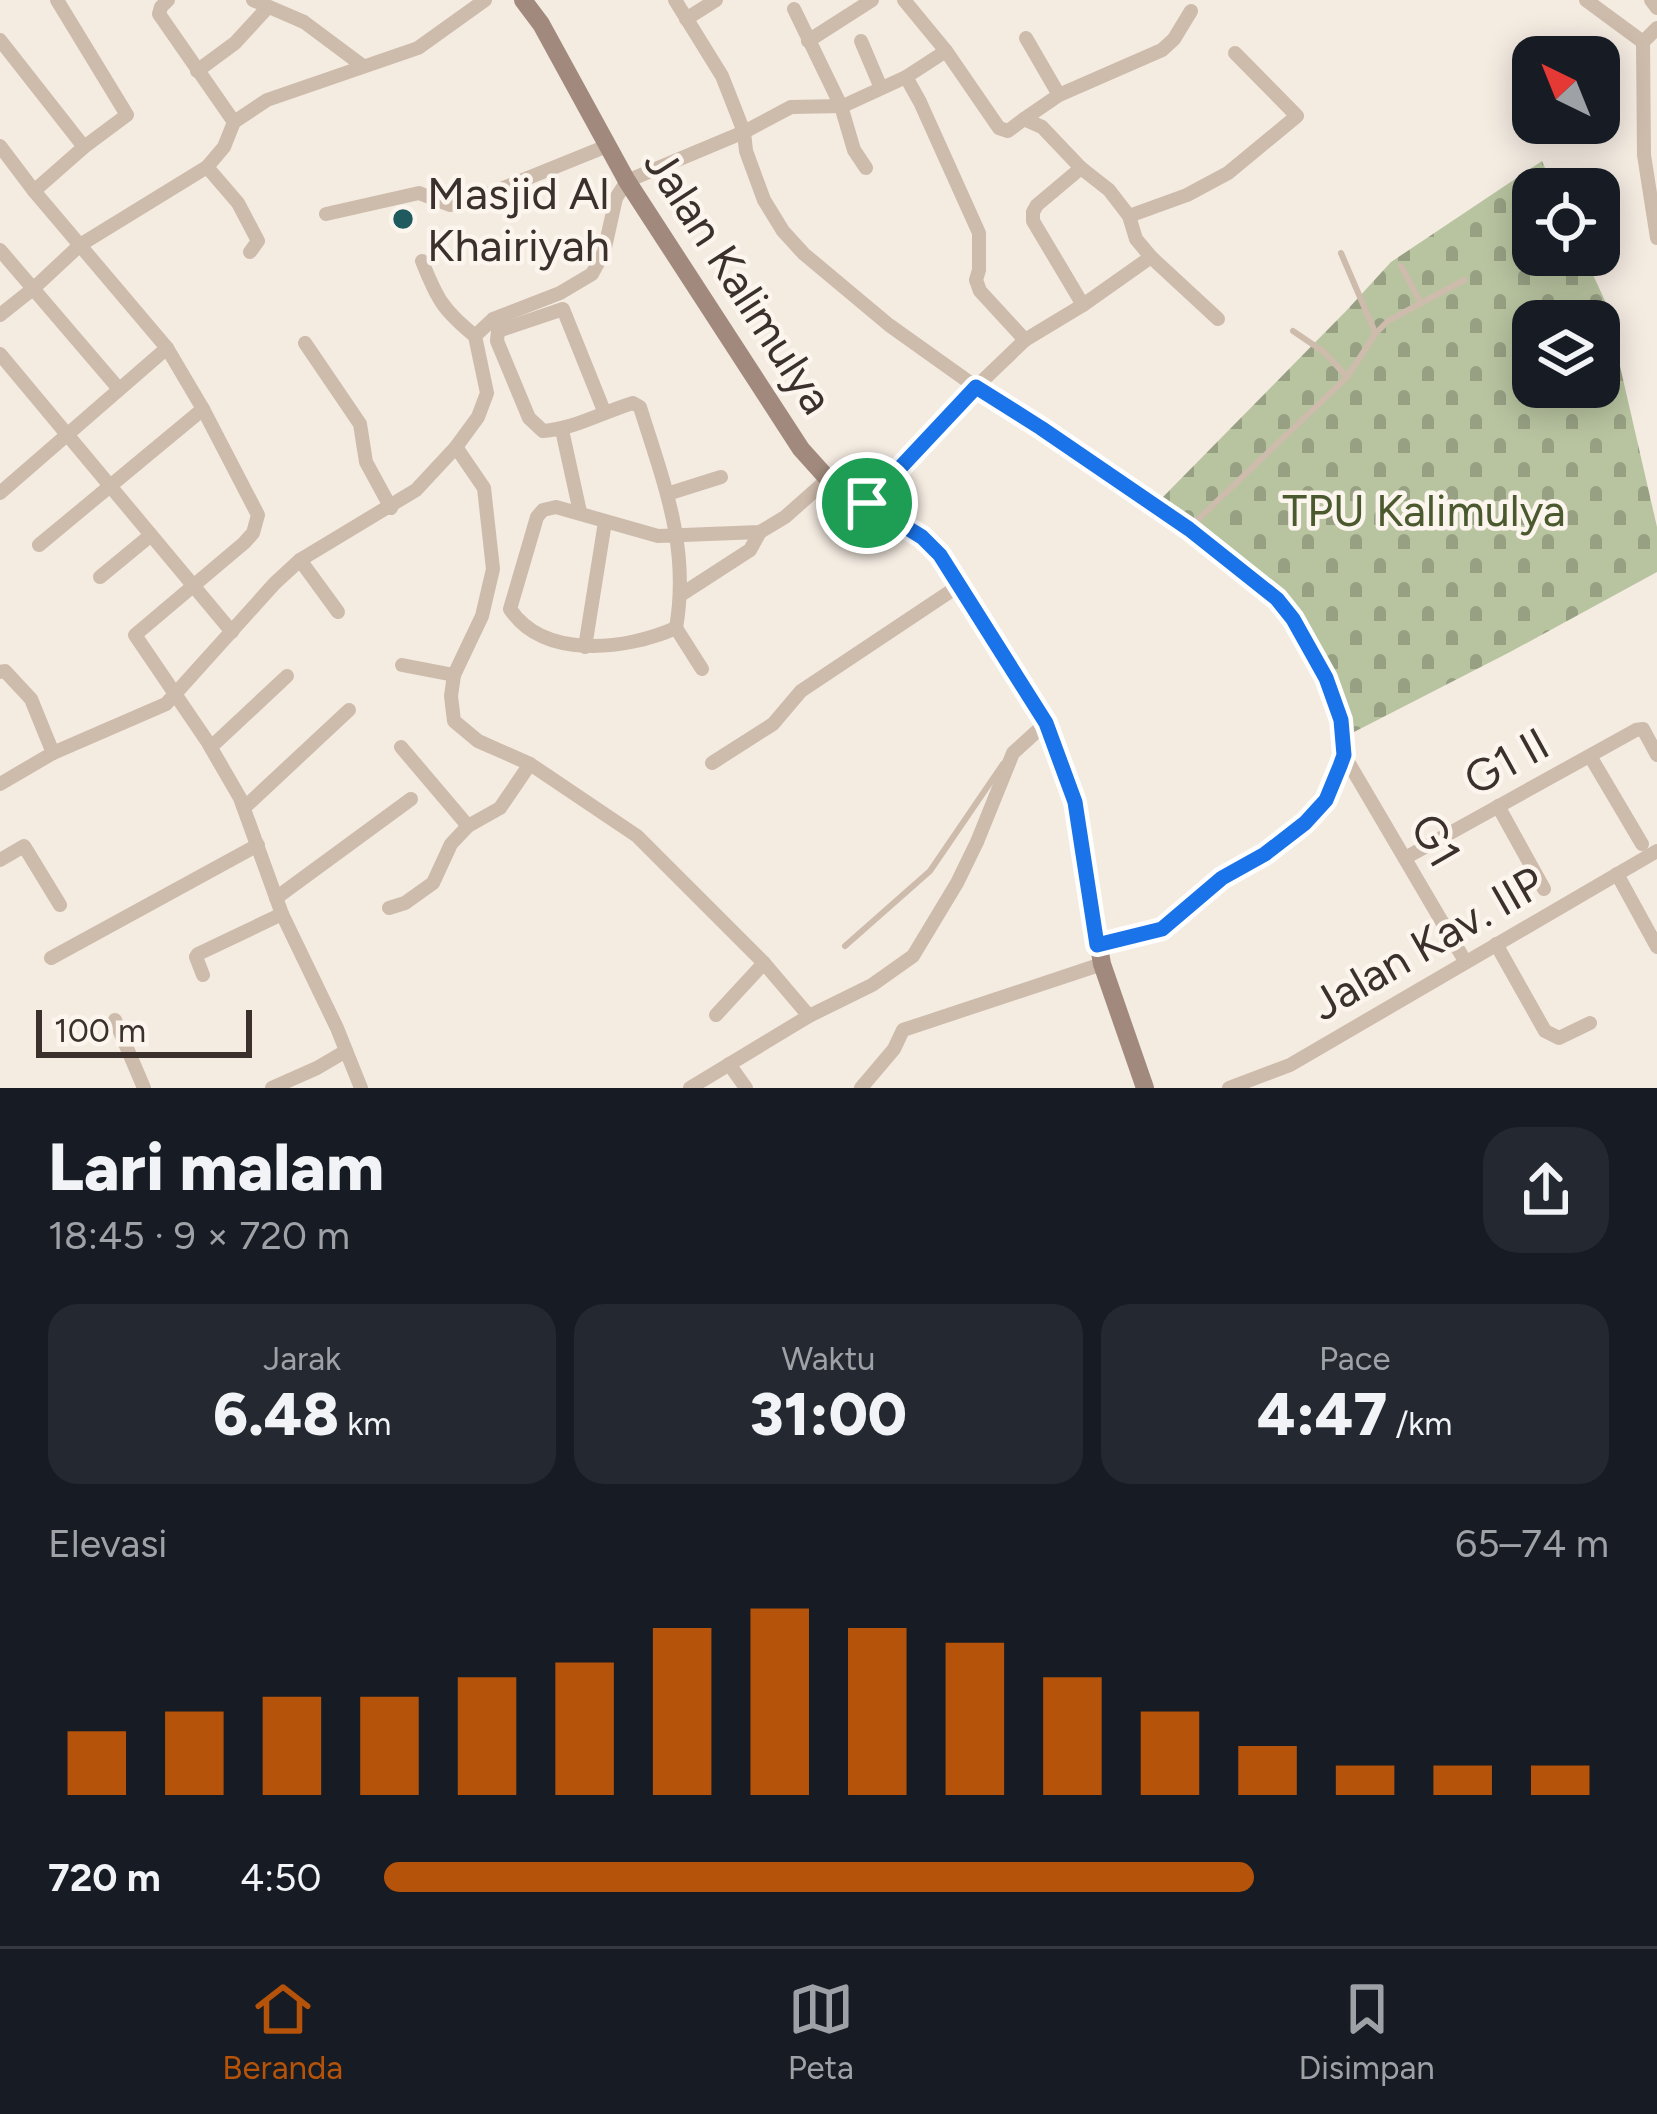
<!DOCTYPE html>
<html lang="id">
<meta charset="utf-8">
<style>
:root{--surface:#171b24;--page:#242831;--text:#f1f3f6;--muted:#9ea1a6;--line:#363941;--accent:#b45309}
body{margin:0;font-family:Figtree,sans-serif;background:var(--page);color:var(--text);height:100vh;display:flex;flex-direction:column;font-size:45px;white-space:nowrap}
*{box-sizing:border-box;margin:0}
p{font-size:39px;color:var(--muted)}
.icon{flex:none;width:66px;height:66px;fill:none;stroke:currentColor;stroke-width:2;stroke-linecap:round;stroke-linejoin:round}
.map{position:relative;height:1088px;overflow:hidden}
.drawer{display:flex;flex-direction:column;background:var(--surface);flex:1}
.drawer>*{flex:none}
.needle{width:78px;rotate:317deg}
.controls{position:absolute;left:1512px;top:36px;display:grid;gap:24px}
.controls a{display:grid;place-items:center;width:108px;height:108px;border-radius:24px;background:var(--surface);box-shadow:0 6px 30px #0003;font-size:60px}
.scale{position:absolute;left:36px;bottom:30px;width:216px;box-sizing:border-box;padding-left:12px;border:6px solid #3b302b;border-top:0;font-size:33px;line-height:42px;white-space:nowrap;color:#3b302b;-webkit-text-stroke:9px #fbf5ee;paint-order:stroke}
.pin{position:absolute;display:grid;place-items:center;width:102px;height:102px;color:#fff;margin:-51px;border:6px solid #fff;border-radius:50%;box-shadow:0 3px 12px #0007}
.round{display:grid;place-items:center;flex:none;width:126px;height:126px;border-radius:36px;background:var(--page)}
.overview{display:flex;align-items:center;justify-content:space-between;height:204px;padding:0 48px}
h1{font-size:66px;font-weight:800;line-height:90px}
.metrics{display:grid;grid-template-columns:repeat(3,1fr);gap:18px;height:204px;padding:12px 48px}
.metrics div{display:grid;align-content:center;border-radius:30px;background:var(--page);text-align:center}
.metrics b{font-size:60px;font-weight:800}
.metrics small{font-size:33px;font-weight:400}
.metrics p{font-size:33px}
.chart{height:336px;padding:24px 48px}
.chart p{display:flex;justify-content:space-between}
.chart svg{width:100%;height:216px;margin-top:12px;stroke:var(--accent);stroke-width:6}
ul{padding:0 48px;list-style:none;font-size:39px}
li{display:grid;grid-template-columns:192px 144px 1fr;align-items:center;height:90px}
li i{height:30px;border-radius:15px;background:var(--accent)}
.dock{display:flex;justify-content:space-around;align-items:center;height:168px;border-top:3px solid var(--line);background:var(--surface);font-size:33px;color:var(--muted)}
.dock a{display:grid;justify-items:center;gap:6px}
.dock .on{color:var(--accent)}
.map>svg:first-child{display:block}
.cemetery{fill:url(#cemetery-stones);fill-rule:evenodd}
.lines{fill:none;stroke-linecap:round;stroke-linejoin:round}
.lane{stroke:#cdbbac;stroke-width:6}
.street{stroke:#cdbbac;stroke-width:14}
.secondary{stroke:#a18a7d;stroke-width:18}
.route-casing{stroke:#fff;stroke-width:24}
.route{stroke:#1a73e8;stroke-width:15}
.poi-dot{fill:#1f5a5e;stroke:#fbf5ee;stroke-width:4.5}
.labels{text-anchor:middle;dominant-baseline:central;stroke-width:9;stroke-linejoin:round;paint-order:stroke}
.poi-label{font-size:45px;fill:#3b302b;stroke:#fbf5ee;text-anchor:start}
.street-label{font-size:45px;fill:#3b302b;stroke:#fbf5ee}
.park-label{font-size:45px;fill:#4a5a2e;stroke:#fbf5ee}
</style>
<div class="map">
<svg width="1657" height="1088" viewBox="0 0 1657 1088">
<defs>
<pattern id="cemetery-stones" width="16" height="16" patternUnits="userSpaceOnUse" patternTransform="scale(3)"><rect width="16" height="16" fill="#b8c4a0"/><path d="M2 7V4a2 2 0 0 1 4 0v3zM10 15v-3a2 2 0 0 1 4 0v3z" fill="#97a083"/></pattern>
</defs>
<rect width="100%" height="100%" fill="#f4ebe1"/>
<path class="cemetery" d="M1542 161 1554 189H1533V255H1584L1605 301 1657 527V572L1510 652 1354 732C1341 701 1329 667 1313 637 1282 581 1211 537 1162 498L1347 310 1391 262ZM1533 321H1599V387H1533Z"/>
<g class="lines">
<g class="lane">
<polyline points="1341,253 1375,332"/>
<polyline points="1401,266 1421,303"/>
<polyline points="1293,331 1324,352 1347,377"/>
<polyline points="1191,526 1347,377 1376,333 1388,321 1464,280"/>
<polyline points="845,946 930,871 1003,764"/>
</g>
<g class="street">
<polyline points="168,0 161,7 159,14 234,122"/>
<polyline points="253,0 304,22 363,66"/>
<polyline points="675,0 722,76 744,132 746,151 764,200 783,231 804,254 889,325 976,387 1041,428 1189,529 1277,599 1293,619 1326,678 1341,720 1344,755 1326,800 1305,823 1265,854 1222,878 1162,929 1097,945"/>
<polyline points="1586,0 1643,42"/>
<polyline points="1651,0 1657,8"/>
<polyline points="794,9 841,106 854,150 866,168"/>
<polyline points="1191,11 1174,39 1162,50 1059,95 1024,119 1042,127 1081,168 1109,190 1129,216 1136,239 1151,257 1218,319"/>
<polyline points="686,19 716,0"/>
<polyline points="1657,28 1643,42 1644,155 1657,238"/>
<polyline points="1026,38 1059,95"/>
<polyline points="0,40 84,147"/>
<polyline points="808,41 872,0"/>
<polyline points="861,41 881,88"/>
<polyline points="946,51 999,128 1008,131 1024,119"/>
<polyline points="197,71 235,43 268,7"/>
<polyline points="906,77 920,102 979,233 979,270 976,280 980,291 1025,340"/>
<polyline points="0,146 34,191 84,147 127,115 57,0"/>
<polyline points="207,167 238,203 258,241 250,252"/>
<polyline points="1081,168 1037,205 1033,212 1033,221 1083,305"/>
<polyline points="34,191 167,348 203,409 258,515 253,533 244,543 135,635 207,741 240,798 282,914 337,1028 361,1088"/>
<polyline points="326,214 419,193 450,205 476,199 607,146"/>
<polyline points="1129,216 1187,195 1228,173 1297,116 1235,53"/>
<polyline points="0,250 119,389"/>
<path d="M422 261C437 299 443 310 475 336"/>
<polyline points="0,315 34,288 80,245 207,167 224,147 234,122 267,100 418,48 485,0"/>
<polyline points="305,343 360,424 366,462 391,508"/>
<polyline points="0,354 232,632"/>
<path d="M604 411 563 309 498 331 497 341 529 418 543 431C574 429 603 412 633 403L640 407C664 484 690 547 676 628 626 650 544 660 510 609L537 517 543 510 556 507 658 536 760 532 785 517 828 479"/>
<polyline points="562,430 580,512"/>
<polyline points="456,447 484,488 493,569 482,616 454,675 451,696 454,721 478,741 530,764 637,836 764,963 809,1016"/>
<polyline points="0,493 167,348"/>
<polyline points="667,494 721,477"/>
<polyline points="867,503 976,387 1025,340 1083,305 1151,257"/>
<polyline points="39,545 203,409"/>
<polyline points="300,560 338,612"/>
<polyline points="100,577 151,535"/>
<polyline points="682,594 750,550 760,532"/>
<polyline points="676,628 702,669"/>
<polyline points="585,647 605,522"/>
<polyline points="402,665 454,675"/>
<polyline points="0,672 5,671 31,699 53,753"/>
<polyline points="211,747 287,676"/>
<polyline points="401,747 468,826"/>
<polyline points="1344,755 1465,961"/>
<polyline points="1590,756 1642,844"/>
<polyline points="712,763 773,724 801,691 960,585"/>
<polyline points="0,784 53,753 166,704 275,583 300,560 416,490 456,447 478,417 487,393 475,336 493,319 560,293 592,274 604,252 616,198 627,181 744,132 791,107 843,106 906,77 946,51 904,0"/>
<polyline points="1498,806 1544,889"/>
<polyline points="245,807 349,710"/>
<polyline points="1405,858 1636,730 1643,729 1657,755"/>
<polyline points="0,860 24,846 60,905"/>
<polyline points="1617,874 1657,947"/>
<polyline points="276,898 411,799"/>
<polyline points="389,908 405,903 433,883 451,844 468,826 500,808 530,764"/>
<polyline points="1496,944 1545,1031 1559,1038 1590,1023"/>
<polyline points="51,958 258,845"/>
<polyline points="203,975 196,957 198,954 282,914"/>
<polyline points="716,1015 764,963"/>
<polyline points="115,1020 144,1088"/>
<polyline points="729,1064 746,1088"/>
<polyline points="272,1088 317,1068 346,1051"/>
<polyline points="690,1088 809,1016 872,985 913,956 957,883 977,842 1013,753 1046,723"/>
<polyline points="861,1088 894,1049 903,1030 1102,964"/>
<polyline points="1229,1088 1290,1065 1657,851"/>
</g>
<polyline class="secondary" points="523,0 541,24 627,181 801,449 828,479 922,537 940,555 1046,723 1075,802 1102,964 1145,1088"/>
</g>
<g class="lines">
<defs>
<polygon id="route" points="976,387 1041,428 1189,529 1277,599 1293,619 1326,678 1341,720 1344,755 1340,766 1326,800 1305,823 1265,854 1222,878 1162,929 1097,945 1075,802 1046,723 940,555 922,537 867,503"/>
</defs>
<use href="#route" class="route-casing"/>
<use href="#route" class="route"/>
</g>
<circle class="poi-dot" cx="403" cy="219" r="12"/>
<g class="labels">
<g class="poi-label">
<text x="427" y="193">Masjid Al<tspan x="427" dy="52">Khairiyah</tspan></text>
</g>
<g class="street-label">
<text transform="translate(739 281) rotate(57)">Jalan Kalimulya</text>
<text transform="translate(1506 761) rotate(-29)">G1 II</text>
<text transform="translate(1436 840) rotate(60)">G1</text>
<text transform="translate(1427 943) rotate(-30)">Jalan Kav. IIP</text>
</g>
<g class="park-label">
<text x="1424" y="510">TPU Kalimulya</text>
</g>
</g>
</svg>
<div class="controls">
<a><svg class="needle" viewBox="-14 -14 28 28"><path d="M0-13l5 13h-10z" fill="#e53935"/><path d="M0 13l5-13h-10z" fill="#9ea1a6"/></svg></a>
<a><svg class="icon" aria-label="locate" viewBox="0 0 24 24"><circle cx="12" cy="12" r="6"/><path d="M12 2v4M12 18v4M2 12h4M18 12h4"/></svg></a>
<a><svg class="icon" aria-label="layers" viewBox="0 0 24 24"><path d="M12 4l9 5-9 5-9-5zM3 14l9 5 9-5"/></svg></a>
</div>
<div class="scale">100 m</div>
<div class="pin" style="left:867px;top:503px;background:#1e9e55"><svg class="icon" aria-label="arrive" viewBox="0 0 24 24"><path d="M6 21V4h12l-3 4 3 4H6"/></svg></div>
</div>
<section class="drawer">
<div class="overview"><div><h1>Lari malam</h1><p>18:45 · 9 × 720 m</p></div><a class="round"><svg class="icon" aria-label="share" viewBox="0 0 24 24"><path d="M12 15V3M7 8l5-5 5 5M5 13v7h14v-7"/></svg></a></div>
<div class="metrics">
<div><p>Jarak</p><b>6.48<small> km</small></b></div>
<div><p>Waktu</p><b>31:00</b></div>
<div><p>Pace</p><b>4:47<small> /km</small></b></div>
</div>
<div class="chart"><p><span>Elevasi</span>65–74 m</p>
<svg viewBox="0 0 160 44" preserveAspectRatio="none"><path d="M5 44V31M15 44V27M25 44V24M35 44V24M45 44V20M55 44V17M65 44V10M75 44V6M85 44V10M95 44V13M105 44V20M115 44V27M125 44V34M135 44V38M145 44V38M155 44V38"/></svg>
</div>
<ul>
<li><b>720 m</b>4:50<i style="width:71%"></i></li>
</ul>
</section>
<nav class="dock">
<a class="on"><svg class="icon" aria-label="home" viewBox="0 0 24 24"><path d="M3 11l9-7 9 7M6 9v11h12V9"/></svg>Beranda</a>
<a><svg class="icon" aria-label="map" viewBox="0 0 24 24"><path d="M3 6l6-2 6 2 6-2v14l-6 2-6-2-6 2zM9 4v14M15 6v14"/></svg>Peta</a>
<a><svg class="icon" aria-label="saved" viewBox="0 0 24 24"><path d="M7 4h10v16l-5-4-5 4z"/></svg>Disimpan</a>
</nav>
